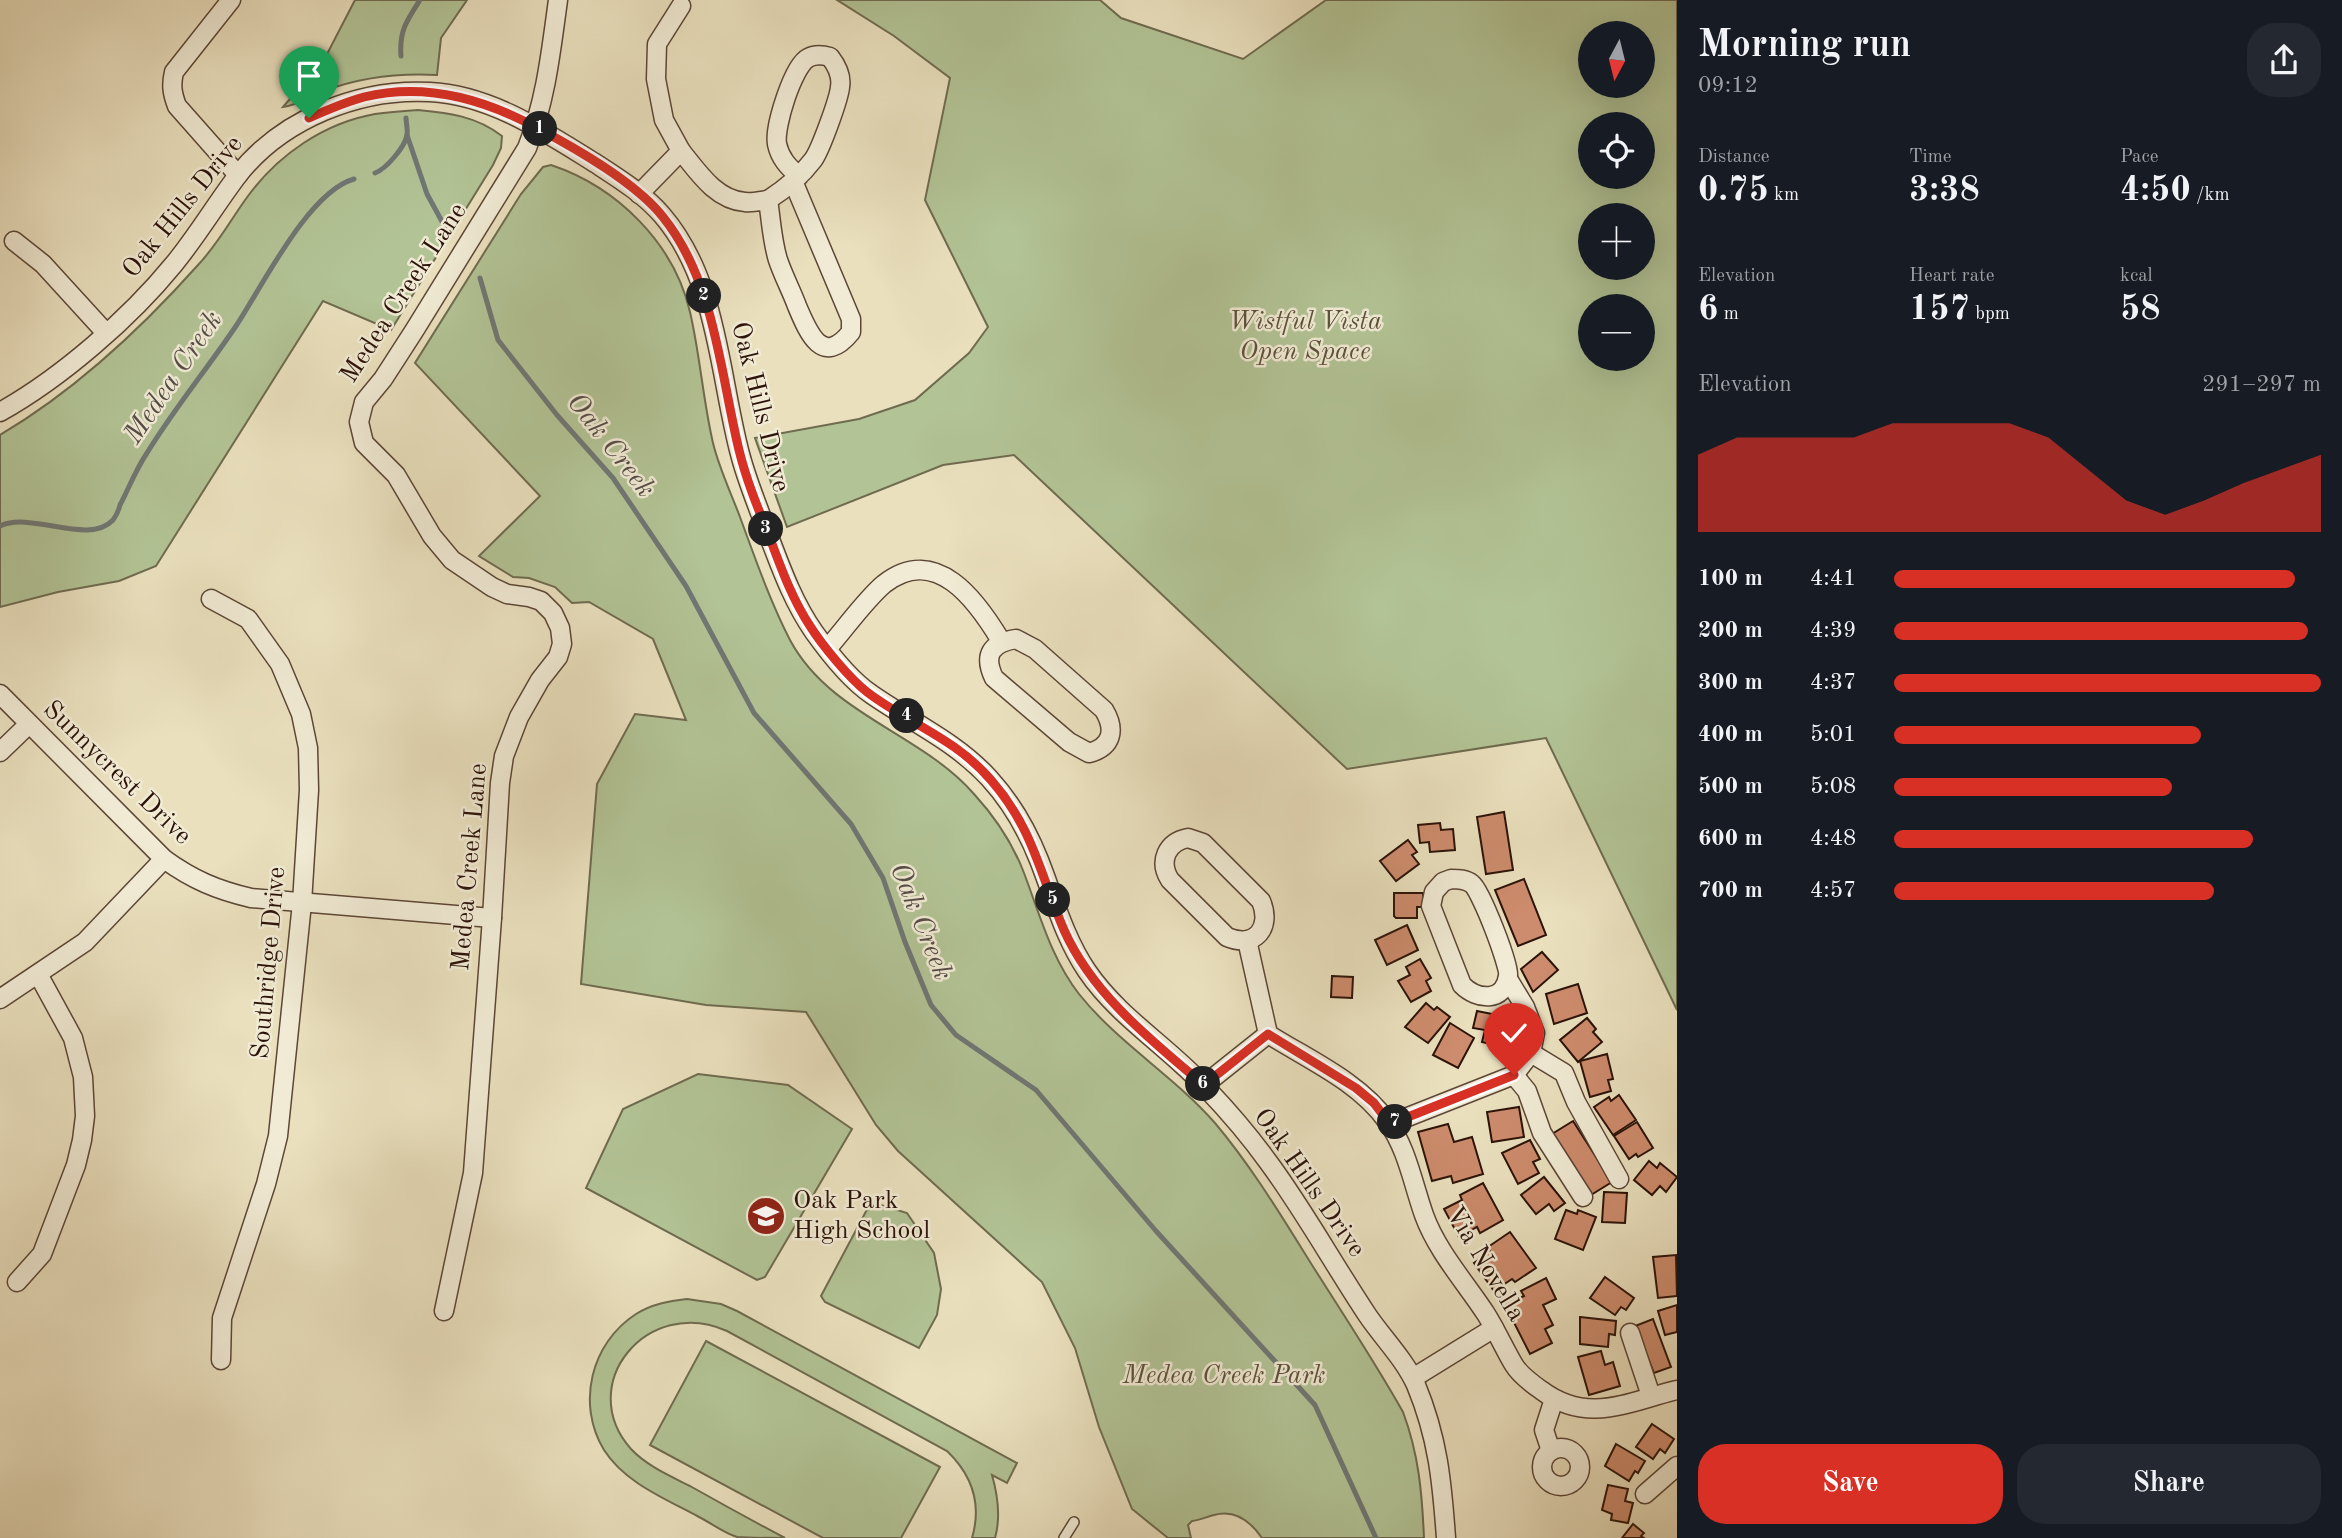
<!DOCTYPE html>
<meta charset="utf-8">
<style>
:root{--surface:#171b24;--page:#242831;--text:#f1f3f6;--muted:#9ea1a6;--accent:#d93025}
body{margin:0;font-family:"Old Standard TT",serif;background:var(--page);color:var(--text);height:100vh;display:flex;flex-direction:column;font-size:26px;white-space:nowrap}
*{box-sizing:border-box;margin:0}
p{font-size:23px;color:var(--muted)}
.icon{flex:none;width:38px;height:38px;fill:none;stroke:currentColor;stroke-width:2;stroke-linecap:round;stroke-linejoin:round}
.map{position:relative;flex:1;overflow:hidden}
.side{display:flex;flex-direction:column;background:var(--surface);width:665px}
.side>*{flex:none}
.needle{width:46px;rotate:187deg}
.fabs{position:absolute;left:1578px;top:21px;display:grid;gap:14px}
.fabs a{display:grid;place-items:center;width:77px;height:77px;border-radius:50%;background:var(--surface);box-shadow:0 7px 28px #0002;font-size:35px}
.pin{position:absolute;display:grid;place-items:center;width:60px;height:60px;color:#fff;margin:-72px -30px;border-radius:50% 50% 50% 0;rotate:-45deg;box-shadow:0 0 7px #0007}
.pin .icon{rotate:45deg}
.km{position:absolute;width:35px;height:35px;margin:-18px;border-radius:50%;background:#222;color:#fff;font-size:19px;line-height:35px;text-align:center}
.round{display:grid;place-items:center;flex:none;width:74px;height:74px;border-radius:28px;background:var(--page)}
.overview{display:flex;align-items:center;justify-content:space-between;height:119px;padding:0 21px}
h1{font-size:38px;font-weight:700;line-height:52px}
.metrics{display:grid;grid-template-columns:repeat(3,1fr);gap:10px;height:119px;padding:7px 21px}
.metrics div{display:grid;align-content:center}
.metrics b{font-size:35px;font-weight:700}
.metrics small{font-size:19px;font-weight:400}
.metrics p{font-size:19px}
.chart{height:196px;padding:14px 21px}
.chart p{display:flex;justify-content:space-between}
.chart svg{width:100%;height:126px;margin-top:7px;fill:var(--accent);opacity:.7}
.primary-button{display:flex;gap:14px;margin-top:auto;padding:14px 21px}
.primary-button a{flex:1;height:80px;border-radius:28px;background:var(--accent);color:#fff;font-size:28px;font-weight:700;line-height:80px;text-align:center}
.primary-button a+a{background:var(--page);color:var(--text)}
ul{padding:0 21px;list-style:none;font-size:23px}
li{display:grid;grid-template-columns:112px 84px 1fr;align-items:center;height:52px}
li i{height:18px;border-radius:9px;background:var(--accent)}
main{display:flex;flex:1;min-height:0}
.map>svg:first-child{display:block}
.green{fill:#b2c395;stroke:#6f6b4f;stroke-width:2;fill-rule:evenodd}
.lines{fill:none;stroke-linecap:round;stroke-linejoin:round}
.stream{stroke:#707774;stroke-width:5}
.building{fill:#cd8c6d;stroke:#2c1309;stroke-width:2}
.service-casing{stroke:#5c4636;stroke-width:12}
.minor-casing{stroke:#5c4636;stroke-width:21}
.service{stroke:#f1ebd5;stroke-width:9}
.minor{stroke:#f1ebd5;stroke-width:18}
.route-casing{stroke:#fff;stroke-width:14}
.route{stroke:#d93025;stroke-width:9}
.labels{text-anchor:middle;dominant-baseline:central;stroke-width:5;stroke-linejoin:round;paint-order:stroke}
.street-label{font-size:26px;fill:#2c1309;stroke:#f1ebd5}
.park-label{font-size:26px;font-style:italic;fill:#5b513a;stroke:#f1ebd5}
.poi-label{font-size:26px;fill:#2c1309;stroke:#f1ebd5;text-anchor:start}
.water-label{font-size:28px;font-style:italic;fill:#544d48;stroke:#f1ebd5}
</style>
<main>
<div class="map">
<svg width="1677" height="1538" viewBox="0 0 1677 1538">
<rect width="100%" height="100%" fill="#eae0be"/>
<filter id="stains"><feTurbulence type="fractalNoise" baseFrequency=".00286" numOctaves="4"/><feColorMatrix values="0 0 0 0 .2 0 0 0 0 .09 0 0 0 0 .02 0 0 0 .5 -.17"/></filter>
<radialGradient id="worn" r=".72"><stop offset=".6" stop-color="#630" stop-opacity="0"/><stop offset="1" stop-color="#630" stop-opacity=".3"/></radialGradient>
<g class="green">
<path d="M355 0H467L441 38 437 75C398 73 361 77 324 91 309 96 299 105 283 107L325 58Z"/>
<path d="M837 0H1100L1121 18 1243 59 1326 0H1677V1010L1546 738 1347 769 1014 455 943 465 787 527 755 438 859 419 915 400 969 353 988 327 925 200 950 78 894 36ZM1591 33H1643V86H1591ZM1591 124H1643V177H1591ZM1591 215H1643V268H1591ZM1591 306H1643V359H1591Z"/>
<path d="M418 110C449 113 476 116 502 136L501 148 493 165 391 330 323 301 156 566 119 581 58 592 0 607V435C76 390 140 330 198 265 218 244 231 219 248 196 278 155 324 123 375 114 389 112 403 111 418 110Z"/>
<path d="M551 165C617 187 674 243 690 312 700 355 703 400 713 443 719 468 731 493 740 517 755 558 770 601 790 640 830 715 921 733 974 794 995 817 1013 844 1024 873 1040 915 1051 958 1079 994 1118 1043 1174 1076 1215 1123 1252 1167 1282 1217 1312 1265 1343 1314 1375 1362 1403 1412 1419 1455 1422 1493 1424 1538H1262C1251 1522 1235 1509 1214 1515 1206 1517 1200 1520 1192 1521L1188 1525 1191 1538H1168L1132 1509 1099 1427 1075 1348 1042 1282 898 1151 876 1125 806 1012 706 1005 581 984 597 784 635 714 686 720 653 639 589 602 572 603 555 587 529 578 513 577 479 556 540 496 415 363 521 194 543 167Z"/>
<polygon points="698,1074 788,1085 852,1129 765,1277 757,1280 586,1188 623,1109"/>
<polygon points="871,1202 907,1213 934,1253 941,1289 937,1315 919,1348 825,1302 821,1296"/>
<path d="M687 1299 721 1304 737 1311 1017 1463 1007 1483 992 1475C998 1496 1001 1517 995 1538H972C982 1504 972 1475 947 1451L727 1331C647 1295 574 1385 631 1449 647 1466 670 1476 690 1486 722 1504 753 1521 785 1538 771 1538 750 1538 737 1537 724 1533 711 1523 699 1517 666 1499 625 1483 604 1450 576 1404 591 1343 636 1314 652 1304 669 1301 687 1299Z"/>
<polygon points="706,1341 940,1467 901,1538 823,1538 650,1445"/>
</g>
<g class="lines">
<g class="stream">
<path d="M401 56C399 31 407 20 420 0"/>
<polyline points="407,135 427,194 445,227"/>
<path d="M375 173C386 169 405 147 407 135 408 130 406 122 406 118"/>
<polyline points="480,278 498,340 557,415 613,478 686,586 754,713 851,824 883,878 905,942 931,1005 956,1035 1036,1090 1156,1231 1315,1405 1376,1538"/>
<path d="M0 526C31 511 89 546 113 520 116 516 119 509 120 505 129 488 136 469 147 453 174 409 207 369 236 326 262 287 308 192 354 179"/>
</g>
</g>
<g class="building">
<polygon points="1504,812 1513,870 1486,874 1477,817"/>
<polygon points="1440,823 1441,830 1453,829 1455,850 1430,852 1429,842 1420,843 1418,825"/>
<polygon points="1408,840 1417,852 1412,855 1419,864 1396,881 1380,861"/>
<polygon points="1524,879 1546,935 1518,946 1495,890"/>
<polygon points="1394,893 1423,893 1424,907 1417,907 1417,918 1396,918 1394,916"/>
<polygon points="1407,925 1418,950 1387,965 1375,940"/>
<polygon points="1542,952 1558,970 1533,992 1521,969"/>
<polygon points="1420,959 1431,978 1426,981 1431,991 1411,1002 1398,981 1410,975 1406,967"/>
<polygon points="1332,976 1353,977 1352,998 1331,997"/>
<polygon points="1578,984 1587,1013 1554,1024 1546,994"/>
<polygon points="1426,1003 1434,1010 1437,1007 1450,1017 1428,1043 1405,1027"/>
<polygon points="1477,1011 1497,1015 1495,1024 1508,1026 1504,1047 1482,1042 1485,1030 1473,1028"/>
<polygon points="1587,1018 1596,1029 1593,1032 1602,1042 1578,1062 1560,1040"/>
<polygon points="1450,1023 1474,1038 1458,1068 1433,1055"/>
<polygon points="1607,1054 1613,1079 1608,1080 1611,1091 1590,1097 1580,1061"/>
<polygon points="1619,1095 1636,1120 1613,1135 1594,1107 1609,1097 1611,1101"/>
<polygon points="1519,1107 1524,1137 1492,1142 1487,1112"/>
<polygon points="1573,1121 1612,1182 1591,1195 1552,1134"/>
<polygon points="1637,1122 1653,1148 1638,1157 1636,1154 1629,1159 1614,1136"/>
<polygon points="1448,1124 1454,1142 1472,1137 1483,1174 1453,1183 1451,1176 1432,1181 1418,1132"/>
<polygon points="1530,1140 1540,1159 1533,1162 1539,1173 1518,1184 1502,1153"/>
<polygon points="1649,1161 1657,1168 1660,1163 1677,1177 1666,1192 1660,1186 1652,1195 1634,1180"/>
<polygon points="1544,1177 1565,1203 1554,1211 1549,1204 1536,1214 1521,1195"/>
<polygon points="1483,1183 1503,1220 1480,1233 1477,1227 1459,1237 1444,1209 1462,1200 1460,1195"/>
<polygon points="1604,1192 1627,1193 1625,1223 1602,1222"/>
<polygon points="1566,1210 1577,1214 1578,1210 1596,1217 1583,1250 1555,1239"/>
<polygon points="1510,1232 1536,1268 1515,1282 1512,1279 1494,1291 1474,1263 1490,1251 1488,1247"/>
<polygon points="1676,1255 1677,1296 1658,1298 1653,1257"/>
<polygon points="1605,1277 1634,1298 1626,1310 1621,1307 1615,1315 1590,1298"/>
<polygon points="1546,1278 1556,1299 1543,1305 1553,1325 1545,1329 1552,1343 1530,1354 1505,1305 1524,1296 1521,1291"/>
<polygon points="1677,1305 1677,1332 1665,1335 1658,1311"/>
<polygon points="1580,1317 1616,1321 1615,1335 1609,1334 1608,1347 1580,1344"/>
<polygon points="1653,1319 1671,1367 1654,1373 1635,1326"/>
<polygon points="1601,1351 1605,1365 1613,1362 1620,1386 1589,1395 1578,1357"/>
<polygon points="1652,1424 1674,1439 1665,1453 1660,1449 1653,1459 1636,1447"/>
<polygon points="1616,1444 1645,1461 1638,1473 1635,1471 1629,1481 1605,1466"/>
<polygon points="1608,1485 1628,1489 1625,1501 1633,1503 1628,1523 1611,1520 1612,1514 1602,1510"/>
<polygon points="1633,1524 1644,1533 1641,1536 1644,1538 1622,1538"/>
</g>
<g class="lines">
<defs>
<polyline id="service" points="1064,1538 1074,1522"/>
<g id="minor">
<path d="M231 0 174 72C171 85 172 93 177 106L238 175"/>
<path d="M681 151C698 172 716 200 745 202 752 203 760 201 768 200 771 219 772 241 778 260 783 275 791 290 797 306 808 332 822 368 851 332V319L793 181"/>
<polyline points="639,194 681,151 664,120 656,79 657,44 681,6"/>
<path d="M768 200C785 189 801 176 813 160 820 151 839 99 840 87 842 76 837 66 830 57 823 55 815 54 808 58 793 66 774 127 777 144 780 158 788 167 799 176"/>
<polyline points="14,241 43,264 106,333"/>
<path d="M0 412C61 378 130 318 174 264 197 236 216 204 238 175 282 119 359 88 430 92 491 95 545 132 595 163 618 178 644 194 662 215 718 280 719 375 740 454 747 481 758 507 768 534 781 568 793 602 814 632 829 653 849 679 871 694 911 722 955 741 989 778 1011 802 1027 830 1039 860 1054 898 1064 937 1087 971 1119 1018 1169 1047 1207 1089 1229 1112 1251 1138 1269 1163 1305 1212 1334 1265 1368 1316 1383 1338 1405 1360 1416 1385 1438 1438 1442 1482 1446 1538"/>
<polyline points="211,599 248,619 280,664 301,714 308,748 309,790 302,903 278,1136 266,1184 222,1318 221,1360"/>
<path d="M1016 639 1035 649 1104 710C1116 730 1112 747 1089 753L1069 742 994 678C983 655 991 643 1016 639Z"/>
<path d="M827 649C844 630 865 600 884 584 936 543 977 601 1001 641"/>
<path d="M0 694 164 859C193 880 217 890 251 898L492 918"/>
<polyline points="0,752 29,724"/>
<path d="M1188 838 1203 843 1261 901C1272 927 1256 949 1227 937L1170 880C1158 861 1167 842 1188 838Z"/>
<path d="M1451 879C1459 879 1466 879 1472 884 1481 891 1510 966 1508 976 1504 1003 1477 1000 1462 985L1431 906 1434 892 1443 882Z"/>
<polyline points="1247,940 1268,1034"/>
<polyline points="0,999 85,942 164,859"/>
<path d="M1268 1034C1309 1060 1358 1081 1387 1121 1407 1148 1413 1184 1424 1215 1437 1251 1465 1282 1486 1314 1496 1330 1504 1348 1514 1365 1520 1375 1531 1383 1541 1390 1588 1425 1627 1402 1677 1390"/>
<polyline points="1531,1053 1564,1073 1576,1102 1619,1179"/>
<polyline points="1514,1075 1527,1091 1542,1133 1583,1197"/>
<polyline points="1204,1085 1268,1034"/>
<polyline points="1390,1124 1514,1075 1531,1053 1535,1033 1525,1007 1508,979"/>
<polyline points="17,1282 42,1254 76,1165 82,1140 85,1116 83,1077 73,1038 38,974"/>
<path d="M444 1311 473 1173 492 918 500 783 504 756 519 717 540 680 558 657 562 644 560 628 553 613 541 601 529 597 507 594 492 587 452 560 432 536 396 475 364 443 359 422 364 402 383 379 414 331 527 148C546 100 551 51 558 0"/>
<polyline points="1630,1333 1651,1396"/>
<polyline points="1413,1378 1494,1328"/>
<circle cx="1561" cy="1467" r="19"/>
<polyline points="1551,1451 1544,1430 1554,1399"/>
<polyline points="1645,1494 1677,1466"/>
</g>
</defs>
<use href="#service" class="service-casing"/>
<use href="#minor" class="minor-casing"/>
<use href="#service" class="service"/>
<use href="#minor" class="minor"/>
</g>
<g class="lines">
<defs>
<path id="route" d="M309 118C327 110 345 102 364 97 425 82 485 99 539 129 577 149 637 184 663 217 715 282 720 372 739 450 746 479 757 506 768 533 780 565 791 597 810 626 822 645 849 678 867 692 909 724 955 738 991 780 1033 828 1040 874 1064 930 1093 995 1151 1040 1204 1085L1268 1034 1356 1088 1374 1103 1390 1124 1514 1075"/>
</defs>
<use href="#route" class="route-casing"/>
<use href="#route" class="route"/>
</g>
<defs>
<symbol id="school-disc" viewBox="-11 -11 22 22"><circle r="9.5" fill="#8f2418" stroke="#f1ebd5"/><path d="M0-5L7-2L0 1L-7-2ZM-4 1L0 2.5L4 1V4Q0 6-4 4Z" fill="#fff"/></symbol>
</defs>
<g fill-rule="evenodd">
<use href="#school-disc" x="744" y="1194" width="44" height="44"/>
</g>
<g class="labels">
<g class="street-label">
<text transform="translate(183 207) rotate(-51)">Oak Hills Drive</text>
<text transform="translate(404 293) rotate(-57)">Medea Creek Lane</text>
<text transform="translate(760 407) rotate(76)">Oak Hills Drive</text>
<text transform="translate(117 773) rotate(44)">Sunnycrest Drive</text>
<text transform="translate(470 867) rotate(-85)">Medea Creek Lane</text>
<text transform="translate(269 963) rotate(-85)">Southridge Drive</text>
<text transform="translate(1309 1183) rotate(55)">Oak Hills Drive</text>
<text transform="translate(1485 1264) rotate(59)">Via Novella</text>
</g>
<g class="park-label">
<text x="1305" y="322">Wistful Vista<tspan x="1305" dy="30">Open Space</tspan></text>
<text x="1224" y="1376">Medea Creek Park</text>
</g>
<g class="poi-label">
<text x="793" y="1201">Oak Park<tspan x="793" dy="30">High School</tspan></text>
</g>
<g class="water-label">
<text transform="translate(174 378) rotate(-56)">Medea Creek</text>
<text transform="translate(610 446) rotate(52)">Oak Creek</text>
<text transform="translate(920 922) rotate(68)">Oak Creek</text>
</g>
</g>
<rect width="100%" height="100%" filter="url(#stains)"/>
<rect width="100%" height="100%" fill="url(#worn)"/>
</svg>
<div class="fabs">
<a><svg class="needle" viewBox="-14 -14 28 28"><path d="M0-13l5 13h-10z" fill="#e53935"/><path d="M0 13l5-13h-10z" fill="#9ea1a6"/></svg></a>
<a><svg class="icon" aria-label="locate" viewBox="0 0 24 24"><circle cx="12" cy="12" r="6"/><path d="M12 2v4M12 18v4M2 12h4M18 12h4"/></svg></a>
<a>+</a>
<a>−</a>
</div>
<div class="pin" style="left:309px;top:118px;background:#1e9e55"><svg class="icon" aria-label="arrive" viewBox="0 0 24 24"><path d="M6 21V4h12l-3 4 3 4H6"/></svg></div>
<div class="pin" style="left:1514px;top:1075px;background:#d93025"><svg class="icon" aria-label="check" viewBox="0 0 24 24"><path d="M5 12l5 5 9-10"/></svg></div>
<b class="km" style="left:540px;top:129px">1</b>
<b class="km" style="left:704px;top:296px">2</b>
<b class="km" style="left:766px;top:529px">3</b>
<b class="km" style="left:907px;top:716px">4</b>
<b class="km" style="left:1053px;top:900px">5</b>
<b class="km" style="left:1203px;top:1084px">6</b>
<b class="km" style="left:1395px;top:1122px">7</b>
</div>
<section class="side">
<div class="overview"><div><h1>Morning run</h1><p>09:12</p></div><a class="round"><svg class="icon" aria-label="share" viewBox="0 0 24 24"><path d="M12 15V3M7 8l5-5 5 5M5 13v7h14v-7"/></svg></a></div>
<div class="metrics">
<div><p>Distance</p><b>0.75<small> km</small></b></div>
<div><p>Time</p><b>3:38</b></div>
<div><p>Pace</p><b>4:50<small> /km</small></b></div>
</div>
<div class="metrics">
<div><p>Elevation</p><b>6<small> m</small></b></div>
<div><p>Heart rate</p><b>157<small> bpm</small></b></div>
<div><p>kcal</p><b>58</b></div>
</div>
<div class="chart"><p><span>Elevation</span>291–297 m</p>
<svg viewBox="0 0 160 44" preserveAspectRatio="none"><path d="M0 44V17L10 11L20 11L30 11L40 11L50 6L60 6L70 6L80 6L90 11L100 22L110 33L120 38L130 33L140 27L150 22L160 17V44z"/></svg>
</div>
<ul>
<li><b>100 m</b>4:41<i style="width:94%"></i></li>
<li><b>200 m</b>4:39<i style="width:97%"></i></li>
<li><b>300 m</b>4:37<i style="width:100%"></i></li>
<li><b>400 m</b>5:01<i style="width:72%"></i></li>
<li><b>500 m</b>5:08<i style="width:65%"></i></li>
<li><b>600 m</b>4:48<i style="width:84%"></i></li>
<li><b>700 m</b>4:57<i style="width:75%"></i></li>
</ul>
<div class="primary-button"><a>Save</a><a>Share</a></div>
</section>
</main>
